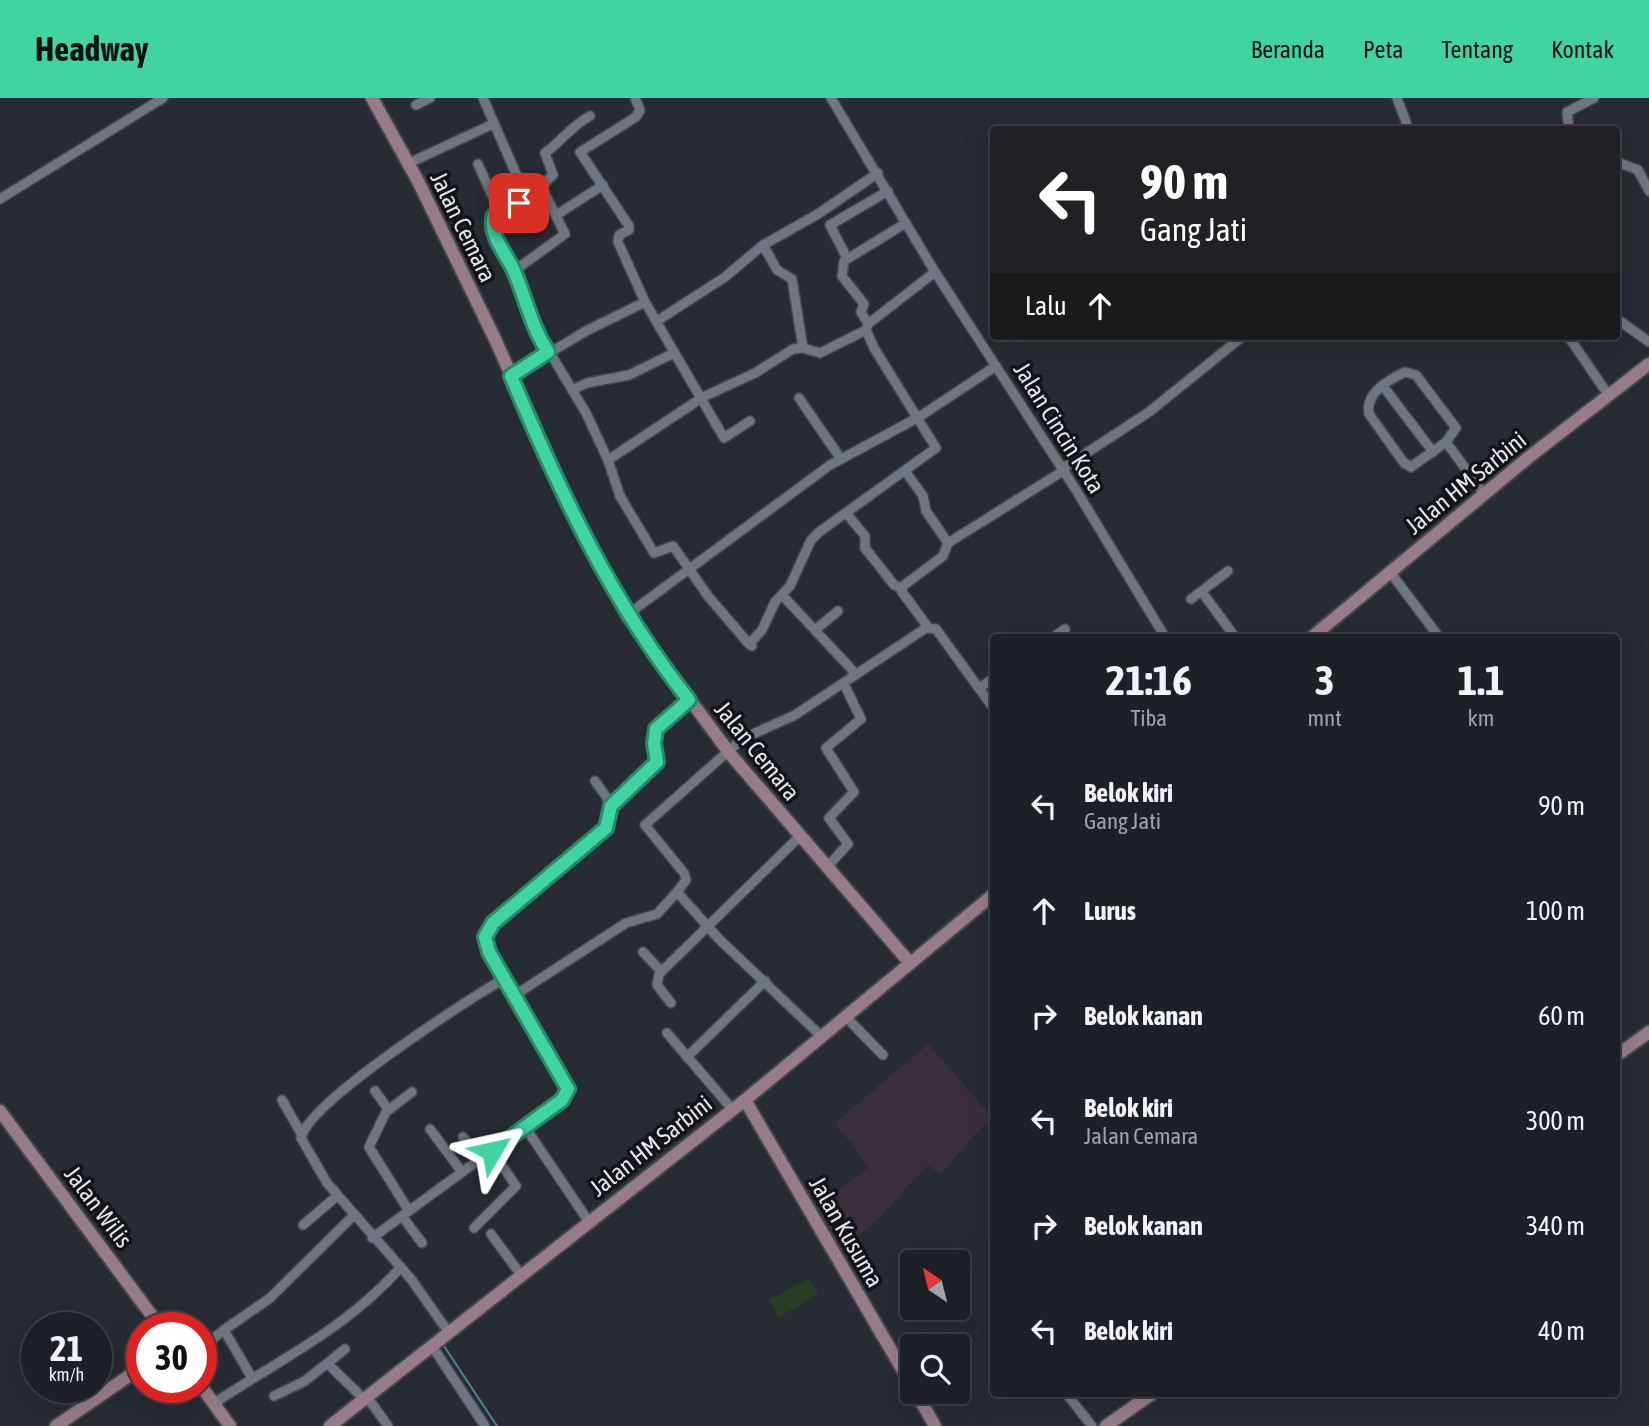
<!DOCTYPE html>
<html lang="id">
<style>
body{margin:0;font-family:"Asap Condensed",sans-serif;background:#25292f;color:#f1f3f6;height:100vh;display:flex;flex-direction:column;font-size:26px;white-space:nowrap}
*{box-sizing:border-box;margin:0}
p{font-size:23px;color:#a0a3a7}
.icon{flex:none;width:38px;height:38px;fill:none;stroke:currentColor;stroke-width:2;stroke-linecap:round;stroke-linejoin:round}
.map{position:relative;flex:1;overflow:hidden}
.sheet{position:absolute;left:990px;top:536px;width:630px;height:763px;display:flex;flex-direction:column;background:#1d2127;border-radius:7px;box-shadow:0 7px 28px #0002,0 0 0 2px #3b3e44}
.sheet>*{flex:none}
.top-card{position:absolute;left:990px;top:28px;width:630px;height:214px;border-radius:7px;box-shadow:0 7px 28px #0002,0 0 0 2px #3b3e44;background:#202124;color:#fff;overflow:hidden}
.needle{width:46px;rotate:325deg}
.controls{position:absolute;left:900px;top:1152px;display:grid;gap:14px}
.controls a{display:grid;place-items:center;width:70px;height:70px;border-radius:7px;background:#1d2127;box-shadow:0 7px 28px #0002,0 0 0 2px #3b3e44;font-size:35px}
.speed{position:absolute;left:21px;top:1214px;display:flex;gap:14px;font-size:35px;font-weight:700;text-align:center}
.speed>*{display:grid;place-content:center;width:91px;height:91px;border-radius:50%;background:#1d2127;box-shadow:0 7px 28px #0002,0 0 0 2px #3b3e44;line-height:1}
.speed small{font-size:18px;font-weight:400}
.speed .limit{border:10px solid #d22;background:#fff;color:#111}
.pin{position:absolute;display:grid;place-items:center;width:60px;height:60px;color:#fff;margin:-30px;border-radius:14px;box-shadow:0 4px 10px #0006}
.me{position:absolute;width:77px;margin:-38px;rotate:54deg;stroke-linejoin:round;filter:drop-shadow(0 0 5px #0008)}
.turn{display:flex;align-items:center;gap:24px;height:147px;padding:0 35px;font-size:32px}
.turn .icon{width:91px;height:91px;stroke-width:2.5}
.turn b{display:block;font-size:49px;line-height:60px}
.then{display:flex;align-items:center;height:66px;padding:0 35px;background:#0003;gap:14px;font-size:26px}
.eta{display:flex;justify-content:space-evenly;align-items:center;height:119px;text-align:center}
.eta b{font-size:42px;font-weight:700;line-height:49px}
ul{padding:0;list-style:none}
li{display:flex;align-items:center;gap:21px;height:105px;padding:0 35px}
li div{flex:1}
li b{display:block;font-size:26px}
li em{font-style:normal}
header{display:flex;align-items:center;gap:42px;box-sizing:border-box;height:98px;padding:0 35px;background:#3fd4a2;color:#111}
header strong{font-size:33px}
nav{display:flex;gap:38px;margin-inline-start:auto;font-size:24px}
.map>svg:first-child{display:block}
</style>
<header>
<strong>Headway</strong>
<nav><a>Beranda</a><a>Peta</a><a>Tentang</a><a>Kontak</a></nav>
</header>
<div class="map">
<svg width="1649" height="1328" viewBox="0 0 1649 1328">
<rect width="100%" height="100%" fill="#272c34"/>
<polygon fill="#3a2e3d" points="928,946 992,1019 940,1076 928,1067 881,1118 833,1161 811,1115 869,1069 835,1025"/>
<polygon fill="#243e21" points="809,1180 818,1197 779,1219 768,1202"/>
<g fill="none" stroke-linecap="round" stroke-linejoin="round">
<polyline stroke="#4f8788" stroke-width="2" points="442,1245 497,1328"/>
<defs>
<g id="street">
<polyline points="483,0 527,101"/>
<polyline points="635,0 640,12 636,19 580,54 629,128 629,132 619,137 618,144 645,204 724,340 750,323"/>
<polyline points="831,0 935,174 1076,392 1165,539"/>
<polyline points="1397,0 1409,32"/>
<polyline points="416,7 430,0"/>
<path d="M590 18C571 28 562 43 545 55L553 77 527 101 494 117 492 130 514 173 531 223 586 315 608 362 620 398 654 455 673 448 708 498 749 546"/>
<polyline points="1569,32 1567,14 1594,0"/>
<polyline points="1617,64 1638,72 1649,93"/>
<polyline points="407,66 493,26"/>
<polyline points="478,66 499,113"/>
<polyline points="0,101 163,0"/>
<polyline points="558,116 603,87"/>
<polyline points="763,147 777,172 792,181 803,250"/>
<polyline points="847,160 830,127 888,93"/>
<polyline points="514,173 565,136 541,88"/>
<polyline points="1617,221 1649,244"/>
<polyline points="657,223 725,179 763,147 818,116 878,75"/>
<polyline points="868,226 861,214 864,206 842,178 844,163 906,125"/>
<polyline points="1568,238 1609,298"/>
<path d="M1405 274 1416 277 1456 330 1446 344 1411 369 1404 365 1369 316C1365 295 1388 282 1405 274Z"/>
<polyline points="511,278 586,233 645,204"/>
<polyline points="1383,288 1433,354"/>
<polyline points="572,292 587,285 629,277 674,255"/>
<polyline points="799,300 841,361"/>
<polyline points="1446,344 1484,396"/>
<polyline points="608,362 703,299 755,275 793,251 803,250 820,255 866,232 868,226 935,174"/>
<polyline points="1062,371 1149,314 1243,238"/>
<polyline points="906,374 923,398 926,413 948,445"/>
<polyline points="846,415 865,438 865,450 894,487 902,490"/>
<polyline points="1390,474 1439,539"/>
<polyline points="1202,494 1235,539"/>
<polyline points="782,497 856,576"/>
<polyline points="1191,501 1228,473"/>
<polyline points="627,517 830,367 919,319 996,268"/>
<polyline points="928,529 902,494 903,488 943,458 948,445 1063,373"/>
<polyline points="815,532 838,513"/>
<polyline points="1054,539 1065,531"/>
<polyline points="752,548 749,546 762,532 775,504 790,488 811,442 819,434 936,350 874,250 866,232"/>
<polyline points="979,590 994,580"/>
<polyline points="595,683 612,707"/>
<polyline points="827,769 848,746 829,720 854,694 826,650 861,621 844,586"/>
<polyline points="677,794 686,782 684,775 645,727 742,641 795,617 926,530 936,531 994,611"/>
<polyline points="643,854 661,873"/>
<polyline points="515,897 626,825 657,816 677,794 719,841 821,938"/>
<polyline points="671,905 657,887 659,876 800,738"/>
<polyline points="845,918 883,957"/>
<polyline points="667,935 732,1011"/>
<polyline points="687,959 765,883"/>
<polyline points="375,993 388,1011"/>
<polyline points="282,1002 302,1037"/>
<polyline points="525,1029 589,1124"/>
<polyline points="430,1031 462,1074"/>
<polyline points="463,1039 480,1061"/>
<polyline points="409,1113 369,1049 386,1014 412,994"/>
<polyline points="402,1118 422,1145"/>
<polyline points="303,1127 337,1098"/>
<polyline points="474,1130 516,1088 492,1053"/>
<polyline points="491,1136 521,1177"/>
<polyline points="372,1140 566,998 566,985 489,854 485,839 493,825 606,730 611,708 657,664 654,645 656,631 689,602"/>
<polyline points="224,1232 270,1200 353,1118"/>
<path d="M449 1235 411 1181 327 1085 301 1040C308 1004 468 902 505 880"/>
<polyline points="432,1248 485,1328"/>
<polyline points="201,1250 224,1232 252,1280"/>
<polyline points="328,1266 364,1301"/>
<polyline points="1066,1295 1092,1328"/>
<polyline points="274,1298 305,1283 345,1251"/>
<polyline points="367,1299 388,1328"/>
<path d="M213 1306C280 1261 346 1231 401 1169"/>
</g>
<g id="secondary">
<polyline points="372,0 418,83 495,241 568,404 627,517 731,657 910,865"/>
<polyline points="1312,539 1529,359 1649,266"/>
<polyline points="1617,957 1649,934"/>
<polyline points="745,1002 912,1288"/>
<polyline points="0,1013 161,1230"/>
<polyline points="201,1288 230,1328"/>
<polyline points="915,1293 935,1328"/>
<polyline points="56,1328 142,1269"/>
<polyline points="330,1328 745,1002 994,796"/>
<polyline points="1106,1328 1153,1295"/>
</g>
</defs>
<use href="#street" stroke="#43474e" stroke-width="12"/>
<use href="#secondary" stroke="#43474e" stroke-width="16"/>
<use href="#street" stroke="#70767f" stroke-width="9"/>
<use href="#secondary" stroke="#977c87" stroke-width="12"/>
</g>
<g fill="none" stroke-linecap="round" stroke-linejoin="round">
<defs>
<path id="route" d="M492 1053 562 1002 568 991 489 854 485 839 493 825 606 730 611 708 657 664 654 645 656 631 689 602C612 505 559 392 511 278L548 254C531 228 526 201 514 173 506 155 488 137 494 117L519 105"/>
</defs>
<use href="#route" stroke="#298a69" stroke-width="18"/>
<use href="#route" stroke="#3fd4a2" stroke-width="12"/>
</g>
<g text-anchor="middle" stroke-width="7" stroke-linejoin="round" paint-order="stroke">
<g font-size="24" fill="#e4e7ed" stroke="#121418">
<text transform="translate(463 129) rotate(64)" y="8">Jalan Cemara</text>
<text transform="translate(1059 330) rotate(58)" y="8">Jalan Cincin Kota</text>
<text transform="translate(1466 385) rotate(-39)" y="8">Jalan HM Sarbini</text>
<text transform="translate(757 653) rotate(51)" y="8">Jalan Cemara</text>
<text transform="translate(651 1048) rotate(-38)" y="8">Jalan HM Sarbini</text>
<text transform="translate(98 1109) rotate(53)" y="8">Jalan Wilis</text>
<text transform="translate(846 1134) rotate(60)" y="8">Jalan Kusuma</text>
</g>
</g>
</svg>
<div class="controls">
<a><svg class="needle" viewBox="-14 -14 28 28"><path d="M0-13l5 13h-10z" fill="#e53935"/><path d="M0 13l5-13h-10z" fill="#a0a3a7"/></svg></a>
<a><svg class="icon" aria-label="search" viewBox="0 0 24 24"><circle cx="10" cy="10" r="6"/><path d="M15 15l6 6"/></svg></a>
</div>
<div class="speed"><div>21<small>km/h</small></div><div class="limit">30</div></div>
<div class="pin" style="left:519px;top:105px;background:#d93025"><svg class="icon" aria-label="arrive" viewBox="0 0 24 24"><path d="M6 21V4h12l-3 4 3 4H6"/></svg></div>
<svg class="me" style="left:492px;top:1053px" viewBox="-20 -20 40 40"><path d="M0-17L14 15 0 8-14 15z" fill="#3fd4a2" stroke="#fff" stroke-width="4"/></svg>
<div class="top-card">
<div class="turn"><svg class="icon" aria-label="left" viewBox="0 0 24 24"><path d="M17 20v-9H6M10 6l-5 5 5 5"/></svg><div><b>90 m</b>Gang Jati</div></div>
<div class="then">Lalu<svg class="icon" aria-label="ahead" viewBox="0 0 24 24"><path d="M12 20V5M6 11l6-6 6 6"/></svg></div>
</div>
<section class="sheet">
<div class="eta">
<div><b>21:16</b><p>Tiba</p></div>
<div><b>3</b><p>mnt</p></div>
<div><b>1.1</b><p>km</p></div>
</div>
<ul>
<li><svg class="icon" aria-label="left" viewBox="0 0 24 24"><path d="M17 20v-9H6M10 6l-5 5 5 5"/></svg><div><b>Belok kiri</b><p>Gang Jati</p></div><em>90 m</em></li>
<li><svg class="icon" aria-label="ahead" viewBox="0 0 24 24"><path d="M12 20V5M6 11l6-6 6 6"/></svg><div><b>Lurus</b></div><em>100 m</em></li>
<li><svg class="icon" aria-label="right" viewBox="0 0 24 24"><path d="M7 20v-9h11M14 6l5 5-5 5"/></svg><div><b>Belok kanan</b></div><em>60 m</em></li>
<li><svg class="icon" aria-label="left" viewBox="0 0 24 24"><path d="M17 20v-9H6M10 6l-5 5 5 5"/></svg><div><b>Belok kiri</b><p>Jalan Cemara</p></div><em>300 m</em></li>
<li><svg class="icon" aria-label="right" viewBox="0 0 24 24"><path d="M7 20v-9h11M14 6l5 5-5 5"/></svg><div><b>Belok kanan</b></div><em>340 m</em></li>
<li><svg class="icon" aria-label="left" viewBox="0 0 24 24"><path d="M17 20v-9H6M10 6l-5 5 5 5"/></svg><div><b>Belok kiri</b></div><em>40 m</em></li>
</ul>
</section>
</div>
